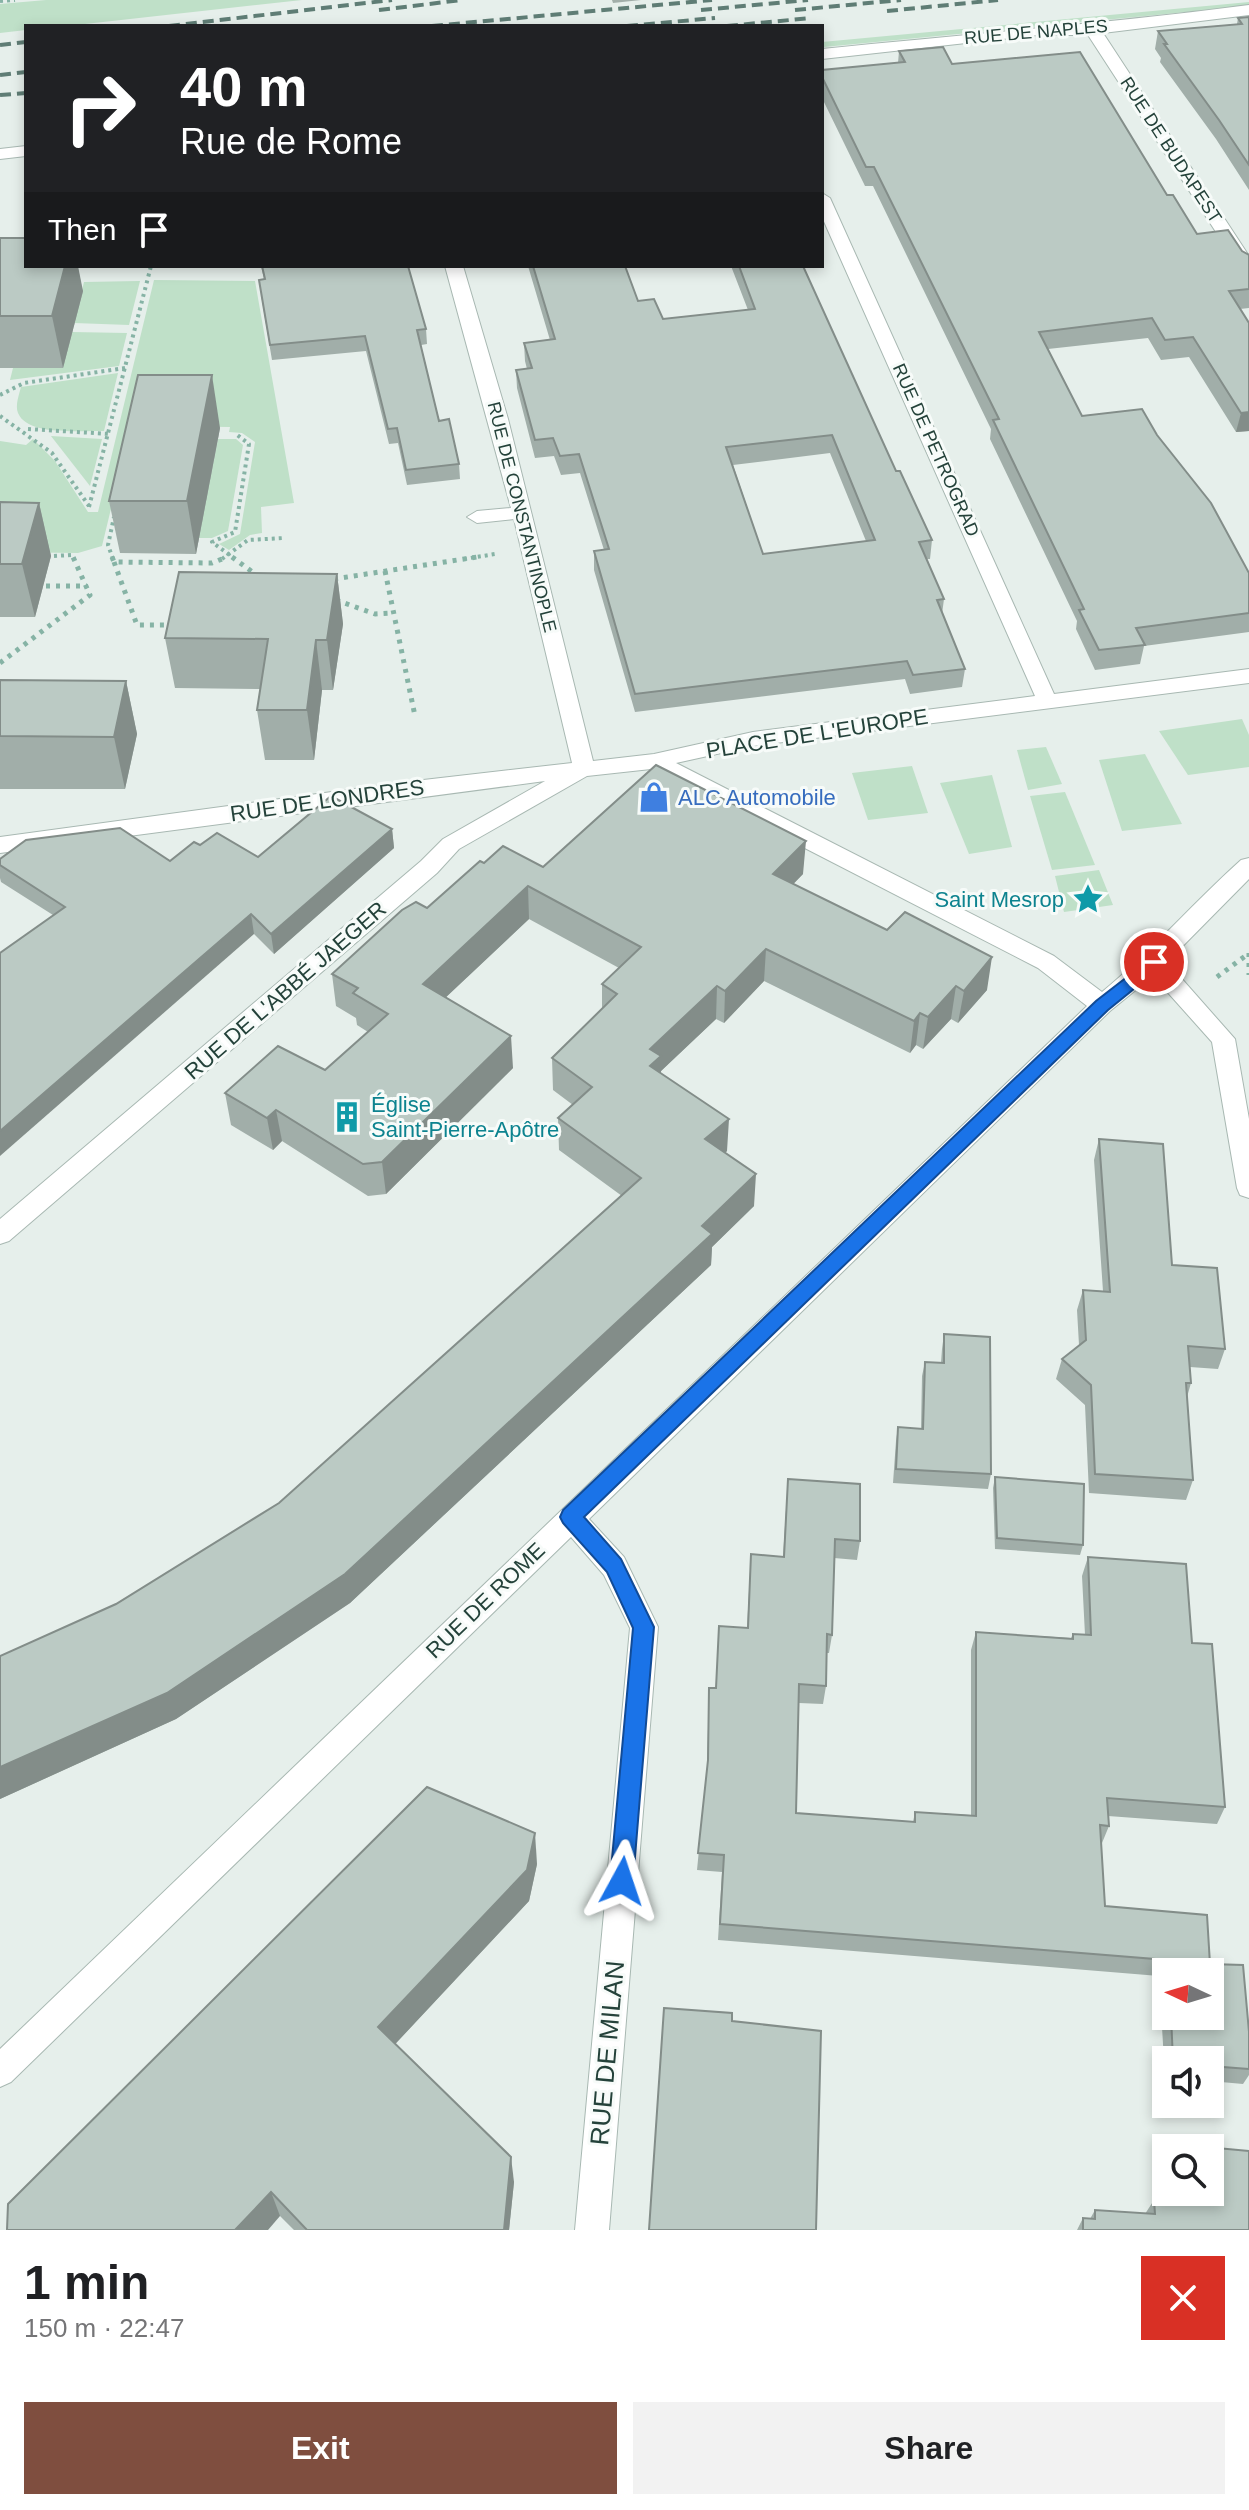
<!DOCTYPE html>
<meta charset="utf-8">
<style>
body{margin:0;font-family:Helvetica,sans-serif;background:#f2f2f2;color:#202124;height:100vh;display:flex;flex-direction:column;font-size:30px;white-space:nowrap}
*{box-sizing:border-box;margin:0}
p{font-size:26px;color:#757577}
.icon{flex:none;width:44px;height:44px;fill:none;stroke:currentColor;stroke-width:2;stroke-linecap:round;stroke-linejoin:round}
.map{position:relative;height:2230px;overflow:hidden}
.details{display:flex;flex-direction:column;background:#fff;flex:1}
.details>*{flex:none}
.guide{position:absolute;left:24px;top:24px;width:800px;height:244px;border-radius:0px;box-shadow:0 4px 12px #0003;background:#202124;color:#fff;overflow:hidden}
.needle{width:52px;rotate:274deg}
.controls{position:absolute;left:1152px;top:1958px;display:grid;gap:16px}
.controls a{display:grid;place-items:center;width:72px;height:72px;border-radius:0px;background:#fff;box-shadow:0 4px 12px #0003;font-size:40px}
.pin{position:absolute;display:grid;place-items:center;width:68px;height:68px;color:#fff;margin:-34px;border:4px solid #fff;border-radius:50%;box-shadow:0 2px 8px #0007}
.me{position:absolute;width:88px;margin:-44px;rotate:5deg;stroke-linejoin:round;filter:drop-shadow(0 0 6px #0008)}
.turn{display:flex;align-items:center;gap:28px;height:168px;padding:0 24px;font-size:36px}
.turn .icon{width:104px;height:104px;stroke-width:2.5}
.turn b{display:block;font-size:56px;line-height:68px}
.then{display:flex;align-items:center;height:76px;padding:0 24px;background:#0003;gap:16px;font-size:30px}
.round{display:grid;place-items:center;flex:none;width:84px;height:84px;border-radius:0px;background:#f2f2f2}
.summary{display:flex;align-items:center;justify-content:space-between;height:136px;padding:0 24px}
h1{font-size:48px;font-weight:700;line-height:60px}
.primary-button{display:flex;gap:16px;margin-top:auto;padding:16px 24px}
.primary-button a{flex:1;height:92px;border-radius:0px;background:#7f4e3f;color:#fff;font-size:32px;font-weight:700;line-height:92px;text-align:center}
.primary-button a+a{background:#f2f2f2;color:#202124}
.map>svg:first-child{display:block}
</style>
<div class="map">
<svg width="1249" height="2230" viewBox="0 0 1249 2230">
<rect width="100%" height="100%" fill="#e6efeb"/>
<g fill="#bfe0c8">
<polygon points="46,0 302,0 67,26 26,26 26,30 0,33 0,4"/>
<polygon points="1249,2 1249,6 824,47 822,42"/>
<polygon points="154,280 255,281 294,503 261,507 262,533 250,535 229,550 219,544 240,534 255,442 242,433 229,432 230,427 146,426 129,434 102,546 78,553 0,552 0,441 26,445 33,439 55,461 88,512 98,512"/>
<polygon points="140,281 129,325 74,323 84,282"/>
<polygon points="72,332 127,333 119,366 10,380 13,368"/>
<path d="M118 373 104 431C82 430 28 437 18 413 15 405 19 395 21 387Z"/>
<polygon points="51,436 102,439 90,486"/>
<polygon points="218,439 236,439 243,445 228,531 212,538 198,538"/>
<polygon points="1242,719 1249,735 1249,767 1188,775 1159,731"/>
<polygon points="1046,747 1062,784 1028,790 1017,750"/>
<polygon points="1145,754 1182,824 1122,831 1099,760"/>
<polygon points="912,766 928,813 868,820 852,773"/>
<polygon points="992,775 1012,847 969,854 940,783"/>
<polygon points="1065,792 1095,865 1052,870 1030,796"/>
<polygon points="1099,870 1113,905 1064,912 1055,876"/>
</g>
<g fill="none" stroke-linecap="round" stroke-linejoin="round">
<defs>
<g id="minor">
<path d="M1249 5V15L1103 33 1249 256V274L1240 269 1088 35H1038L822 59V49C965 34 1107 24 1249 5Z"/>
<polygon points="26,146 26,156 0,159 0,149"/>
<path d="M822 193 830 198 1054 694 1249 669V683L753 746 676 763 1054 956 1102 992C1152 951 1193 903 1241 860L1249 858V879L1167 962 1235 1039 1249 1119V1198L1240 1195 1237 1188 1212 1042 1153 976 1110 1011 589 1519 624 1557 658 1627 609 2230H575L630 1628 604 1575 571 1537 11 2082 0 2087V2049L1087 1006 1038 968 651 769 587 776 459 849 437 873 9 1241 0 1244V1219L421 861 443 839 545 781 0 853V837L406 782 572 763 514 519 477 523 467 517 477 511 511 508 445 266H463L508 419 593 761 654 754 753 732 1035 696 822 217Z"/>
</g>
</defs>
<use href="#minor" stroke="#a8b8b2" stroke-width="2"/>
<g stroke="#86b3a5" stroke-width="4" stroke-dasharray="3 4" stroke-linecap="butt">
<polyline points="0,1 15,0"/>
<polyline points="0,395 24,383 125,368"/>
<polyline points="0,416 52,453 89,506"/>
<polyline points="28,429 110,434"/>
<polyline points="89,507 151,266"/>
<polyline points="54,556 72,555 74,559"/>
<polyline points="113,559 108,545 114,517"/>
<polyline points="222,559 248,540 284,538"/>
<polyline points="235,559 212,542 235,532 249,444 236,434"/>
<polyline points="464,559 495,554"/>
</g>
<g stroke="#86b3a5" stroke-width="5" stroke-dasharray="4 6" stroke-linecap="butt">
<polyline points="112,557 114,562 212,563 227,557"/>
<polyline points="232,557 258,576"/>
<polyline points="114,562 137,625 173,625"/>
<polyline points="385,571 415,716"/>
<polyline points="334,579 477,557"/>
<polyline points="46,586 87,586"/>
<polyline points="336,600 375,614 393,613"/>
<polyline points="0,663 90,595 73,557"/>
<polyline points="1249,953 1249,975"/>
<polyline points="1217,977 1248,954"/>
</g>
<use href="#minor" fill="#fff" fill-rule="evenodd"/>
<g stroke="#5f7d75" stroke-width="4" stroke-dasharray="11 6" stroke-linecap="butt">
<polyline points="379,10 462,0"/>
<polyline points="701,10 808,0"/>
<polyline points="795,10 901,0"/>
<polyline points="887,11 998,0"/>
<polyline points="169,26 392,0"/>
<polyline points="432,26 712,0"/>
<polyline points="627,26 715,18"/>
<polyline points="727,26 811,18"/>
<polyline points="0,45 26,42"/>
<polyline points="0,75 26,72"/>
<polyline points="0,95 26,93"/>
</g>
</g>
<g fill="#a1aea9" fill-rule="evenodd">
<polygon points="612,0 641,0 613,3"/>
<polygon points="1249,17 1249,190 1216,139 1160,62 1161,58 1155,49 1158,31 1237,24 1238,18"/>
<polygon points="899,51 952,64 1167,195 1197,234 1249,255 1249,308 1240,309 1249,323 1249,431 1236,432 1189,357 1161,360 1148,338 1048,349 1082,416 1157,435 1249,573 1249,632 1144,646 1140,664 1095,670 1076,629 1077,621 990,439 991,429 873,186 865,186 822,98 822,70 898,63"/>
<polygon points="0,238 83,291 63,368 0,368"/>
<polygon points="261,266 408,266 426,329 427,344 421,345 439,421 459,464 460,479 407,485 398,443 389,444 366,351 272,360 261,295 264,279"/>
<path d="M528 266H625L638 301 663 319 748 310 731 266H803L896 471 932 540 930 559H927L944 599 942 614 965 669 962 687 910 694 905 679 635 712 594 570V551L604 550 580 473 561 475 554 456 535 458 517 388 516 370 527 369 525 361 524 343 550 340ZM830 453 866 541 763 554 733 465Z"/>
<polygon points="220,428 196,554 120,553 109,501"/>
<polygon points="0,502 39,503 51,556 35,617 0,617"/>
<polygon points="337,574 343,624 333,690 322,690 314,760 265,760 257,710 260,689 175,688 165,638"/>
<polygon points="0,680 126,681 137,734 125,789 0,789"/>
<polygon points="392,829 394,848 274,954 254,934 53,915 1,882 0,878 0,859 170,861 200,845 258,857"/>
<polygon points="484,863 543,867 803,874 793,884 987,990 958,1023 951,1019 923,1049 916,1045 910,1053 764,981 724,1023 716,1019 661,1071 661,1073 727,1151 725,1153 754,1206 712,1247 711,1265 350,1603 176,1719 0,1799 0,1656 116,1604 279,1503 622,1196 559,1150 558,1118 573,1105 553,1090 552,1058 602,1008 602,984 619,968 529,919 446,997 513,1068 386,1194 368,1196 282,1141 273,1150 231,1125 225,1093 325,1070 368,1032 357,1025 356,1018 336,1006 332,974 427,908"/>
<polygon points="1099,1139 1172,1265 1225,1349 1218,1369 1190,1367 1191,1383 1187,1397 1193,1480 1186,1500 1089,1493 1085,1405 1056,1379 1062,1359 1079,1345 1077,1310 1083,1290 1103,1291 1094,1160"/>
<polygon points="944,1334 991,1474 988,1489 893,1483 896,1441 898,1427 921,1429 922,1376 925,1362 941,1363 942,1349"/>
<polygon points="995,1477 1083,1545 1080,1555 995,1549 993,1488"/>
<path d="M788 1479 860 1541 857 1560 834 1558 832 1635 829 1653H826V1686L823 1704 799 1703 796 1813 913 1822 915 1812 971 1815V1650L976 1632 1071 1638 1073 1634 1085 1635 1082 1576 1088 1557 1192 1643 1225 1807 1217 1824 1108 1816 1109 1826 1102 1843H1101L1105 1906 1210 1964 1249 2032V2075L1243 2084 1210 2081V2060H1166L1165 2078 1159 1976 718 1940 722 1872 697 1870 707 1769 709 1688H715L747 1628 751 1554 783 1557ZM1166 1972H1210V2016H1166Z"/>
<polygon points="537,1864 529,1901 395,2044 514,2182 509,2230 294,2230 280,2216 7,2230"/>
<polygon points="1196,2192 1210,2192 1249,2230 1077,2230 1083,2218 1090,2219 1095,2210 1145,2214 1154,2200 1197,2203"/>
</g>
<g fill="#838d89">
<polygon points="65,266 78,266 83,291 63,368 52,316"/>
<polygon points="212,375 220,428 196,554 187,501"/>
<polygon points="1249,412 1249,431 1236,432 1241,413"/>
<polygon points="39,503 51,556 35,617 22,564"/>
<polygon points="337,574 343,624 333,690 327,640"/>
<polygon points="316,640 322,690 314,760 307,710"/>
<polygon points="126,681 137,734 125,789 114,737"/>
<polygon points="392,829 394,848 274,954 271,934"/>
<polygon points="806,841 803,874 771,907 773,874"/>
<polygon points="528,886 529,919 426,1016 423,984"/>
<polygon points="251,914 254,934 0,1156 0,1131"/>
<polygon points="766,949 764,981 724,1023 725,991"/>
<polygon points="992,957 987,990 958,1023 964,991"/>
<polygon points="717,986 716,1019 661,1071 660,1089 650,1098 650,1049"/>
<polygon points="956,986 951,1019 923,1049 928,1017"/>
<polygon points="920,1013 916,1045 910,1053 914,1021"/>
<polygon points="511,1036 513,1068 386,1194 382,1162"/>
<polygon points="276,1110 282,1141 273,1150 267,1118"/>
<polygon points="729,1119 727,1151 704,1171 705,1139"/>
<polygon points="756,1174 754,1206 712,1247 711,1265 350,1603 176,1719 0,1799 0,1767 702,1226"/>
<polygon points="535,1833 537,1864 529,1901 385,2055 378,2027"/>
<polygon points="511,2157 514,2182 509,2230 504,2230"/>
<polygon points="271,2192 280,2216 268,2230 235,2230"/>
</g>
<g fill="#bbcac4" stroke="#838d89" stroke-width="2" fill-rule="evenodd">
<polygon points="1249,17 1249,165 1219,120 1164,44 1167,44 1158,31 1242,24 1238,18"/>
<polygon points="943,47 952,64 1080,52 1167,195 1173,195 1197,234 1228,230 1242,251 1249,255 1249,289 1229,291 1249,323 1249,412 1241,413 1193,337 1165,340 1152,318 1039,332 1082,416 1142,409 1157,435 1211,503 1249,573 1249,613 1136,628 1145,645 1099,650 1079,610 1084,609 993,420 999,419 874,167 866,167 822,77 822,70 905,62 899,51"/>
<polygon points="0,238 26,238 26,266 65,266 52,316 0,316"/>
<polygon points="262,266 408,266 426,329 417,330 439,421 449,419 459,464 406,470 397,428 388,429 365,336 270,345 259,280 265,279"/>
<path d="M533 266H625L638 301 654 299 663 319 755 309 739 266H803L896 471H900L932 540 919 542 944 599 937 600 965 669 913 675 907 661 635 694 594 551 609 549 579 454 560 456 553 438 535 440 516 370 532 368 524 343 555 339ZM832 435 875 540 763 554 726 447Z"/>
<polygon points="138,375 212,375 187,501 109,501"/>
<polygon points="0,502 39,503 22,564 0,564"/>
<polygon points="179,572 337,574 327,640 316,640 307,710 257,710 268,639 165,638"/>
<polygon points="0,680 126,681 114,737 0,736"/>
<polygon points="656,765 806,841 773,874 887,930 905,912 992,957 964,991 956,986 928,1017 920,1013 914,1021 766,949 725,991 717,986 650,1049 661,1056 650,1066 729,1119 705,1139 756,1174 702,1226 712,1234 345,1574 167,1693 0,1767 0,1656 116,1604 279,1503 641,1178 558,1118 592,1087 552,1058 617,994 602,984 641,947 528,886 423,984 511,1036 382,1162 363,1164 276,1110 267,1118 225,1093 278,1046 325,1070 388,1014 353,993 358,988 332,974 402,910 416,902 427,908 480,861 484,863 503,846 543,867"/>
<polygon points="331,796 392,829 271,934 251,914 0,1131 0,953 65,907 0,865 0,859 26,840 120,828 170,861 194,842 200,845 217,833 258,857"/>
<polygon points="1099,1139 1163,1144 1172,1265 1217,1268 1225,1349 1188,1346 1191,1383 1186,1383 1193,1480 1095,1474 1091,1385 1062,1359 1086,1340 1083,1290 1110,1292"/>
<polygon points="944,1334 990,1337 991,1474 896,1469 898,1427 923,1429 925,1362 944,1363"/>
<polygon points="995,1477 1084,1484 1083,1545 997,1538"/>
<polygon points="788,1479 860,1484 860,1541 835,1539 832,1635 827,1634 826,1686 799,1684 796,1813 915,1822 915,1812 976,1816 976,1632 1073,1639 1073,1634 1091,1635 1088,1557 1186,1564 1192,1643 1212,1644 1225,1807 1107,1798 1109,1826 1100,1825 1105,1906 1207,1915 1210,1964 1243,1965 1249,2032 1249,2069 1210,2066 1210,2060 1173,2060 1171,2016 1210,2016 1210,1972 1168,1972 1167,1960 720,1924 724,1855 698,1853 708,1760 709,1688 716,1688 719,1626 748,1628 751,1554 784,1557"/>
<polygon points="427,1787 535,1833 527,1870 378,2027 511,2157 504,2230 307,2230 271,2192 235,2230 7,2230 8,2204"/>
<polygon points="664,2008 732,2013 732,2021 821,2031 816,2230 649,2230"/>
<polygon points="1206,2147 1249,2151 1249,2230 1083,2230 1083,2218 1095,2219 1095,2210 1155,2214 1154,2200 1210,2204 1210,2148"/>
</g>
<polygon fill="#1a73e8" stroke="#114b97" stroke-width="2" points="1154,956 1161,958 1161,967 1108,1010 584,1517 621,1559 654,1627 633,1881 630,1889 622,1892 614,1889 610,1881 633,1628 607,1572 563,1523 560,1517 563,1510 1096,1001"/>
<defs>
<symbol id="shop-bare" viewBox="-9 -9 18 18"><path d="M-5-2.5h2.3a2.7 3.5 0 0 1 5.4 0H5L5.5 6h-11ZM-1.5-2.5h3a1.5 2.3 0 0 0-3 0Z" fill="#3f7fe0" stroke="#f7fbf9" stroke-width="2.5" paint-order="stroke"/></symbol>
<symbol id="sight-bare" viewBox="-9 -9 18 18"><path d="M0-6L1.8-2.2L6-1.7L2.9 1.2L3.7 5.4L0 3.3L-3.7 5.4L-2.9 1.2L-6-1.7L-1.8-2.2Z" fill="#0f9aa8" stroke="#f7fbf9" stroke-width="2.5" paint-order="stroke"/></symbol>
<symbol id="building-bare" viewBox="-9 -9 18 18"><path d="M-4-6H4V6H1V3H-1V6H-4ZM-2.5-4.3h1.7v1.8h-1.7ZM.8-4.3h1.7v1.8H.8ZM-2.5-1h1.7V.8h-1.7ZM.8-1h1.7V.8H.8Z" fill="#0f9aa8" stroke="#f7fbf9" stroke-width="2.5" paint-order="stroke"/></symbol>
</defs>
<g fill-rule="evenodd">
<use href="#shop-bare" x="632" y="775" width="44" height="44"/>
<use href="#sight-bare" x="1066" y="877" width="44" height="44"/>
<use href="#building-bare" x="325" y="1095" width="44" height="44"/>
</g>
<g text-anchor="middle" stroke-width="6" stroke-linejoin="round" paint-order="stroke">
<g font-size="18" fill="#24423a" stroke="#f7fbf9">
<text transform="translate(1036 32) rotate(-5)" y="6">RUE DE NAPLES</text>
<text transform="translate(1171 150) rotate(57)" y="6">RUE DE BUDAPEST</text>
<text transform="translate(936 450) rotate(66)" y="6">RUE DE PETROGRAD</text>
<text transform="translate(522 517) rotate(76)" y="6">RUE DE CONSTANTINOPLE</text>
</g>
<g font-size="22" fill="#24423a" stroke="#f7fbf9">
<text transform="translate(817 733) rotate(-9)" y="8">PLACE DE L'EUROPE</text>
<text transform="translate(327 800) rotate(-8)" y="8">RUE DE LONDRES</text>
<text transform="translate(285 990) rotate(-41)" y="8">RUE DE L'ABBÉ JAEGER</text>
<text transform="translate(485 1600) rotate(-44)" y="8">RUE DE ROME</text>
</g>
<g font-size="22" fill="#366cbe" stroke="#f7fbf9" text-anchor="start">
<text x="678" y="805">ALC Automobile</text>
</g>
<g font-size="22" fill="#0d838f" stroke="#f7fbf9" text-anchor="end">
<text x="1064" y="907">Saint Mesrop</text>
<text x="371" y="1112" text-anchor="start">Église<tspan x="371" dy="25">Saint-Pierre-Apôtre</tspan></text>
</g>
<g font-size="26" fill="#24423a" stroke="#f7fbf9">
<text transform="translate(607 2053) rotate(-85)" y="9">RUE DE MILAN</text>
</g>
</g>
</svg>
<div class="controls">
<a><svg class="needle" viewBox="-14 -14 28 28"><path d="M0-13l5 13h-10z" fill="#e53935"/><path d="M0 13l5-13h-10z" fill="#757577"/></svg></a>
<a><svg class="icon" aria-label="sound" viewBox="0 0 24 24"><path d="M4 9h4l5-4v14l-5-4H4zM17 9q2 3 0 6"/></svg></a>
<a><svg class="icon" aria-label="search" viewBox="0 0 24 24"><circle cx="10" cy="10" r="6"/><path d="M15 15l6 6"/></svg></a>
</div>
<div class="pin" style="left:1154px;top:962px;background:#d93025"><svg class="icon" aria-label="arrive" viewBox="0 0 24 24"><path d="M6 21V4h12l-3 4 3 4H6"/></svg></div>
<svg class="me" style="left:622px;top:1881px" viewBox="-20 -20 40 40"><path d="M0-17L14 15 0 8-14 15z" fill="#1a73e8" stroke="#fff" stroke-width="4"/></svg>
<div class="guide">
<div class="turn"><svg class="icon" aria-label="right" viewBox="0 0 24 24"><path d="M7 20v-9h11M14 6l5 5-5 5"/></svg><div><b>40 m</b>Rue de Rome</div></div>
<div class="then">Then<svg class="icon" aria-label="arrive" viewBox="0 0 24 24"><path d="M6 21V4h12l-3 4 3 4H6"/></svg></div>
</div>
</div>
<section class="details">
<div class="summary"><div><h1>1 min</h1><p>150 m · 22:47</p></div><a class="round" style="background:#d93025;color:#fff"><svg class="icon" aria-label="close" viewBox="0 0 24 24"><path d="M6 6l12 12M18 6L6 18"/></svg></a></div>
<div class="primary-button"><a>Exit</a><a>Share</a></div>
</section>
